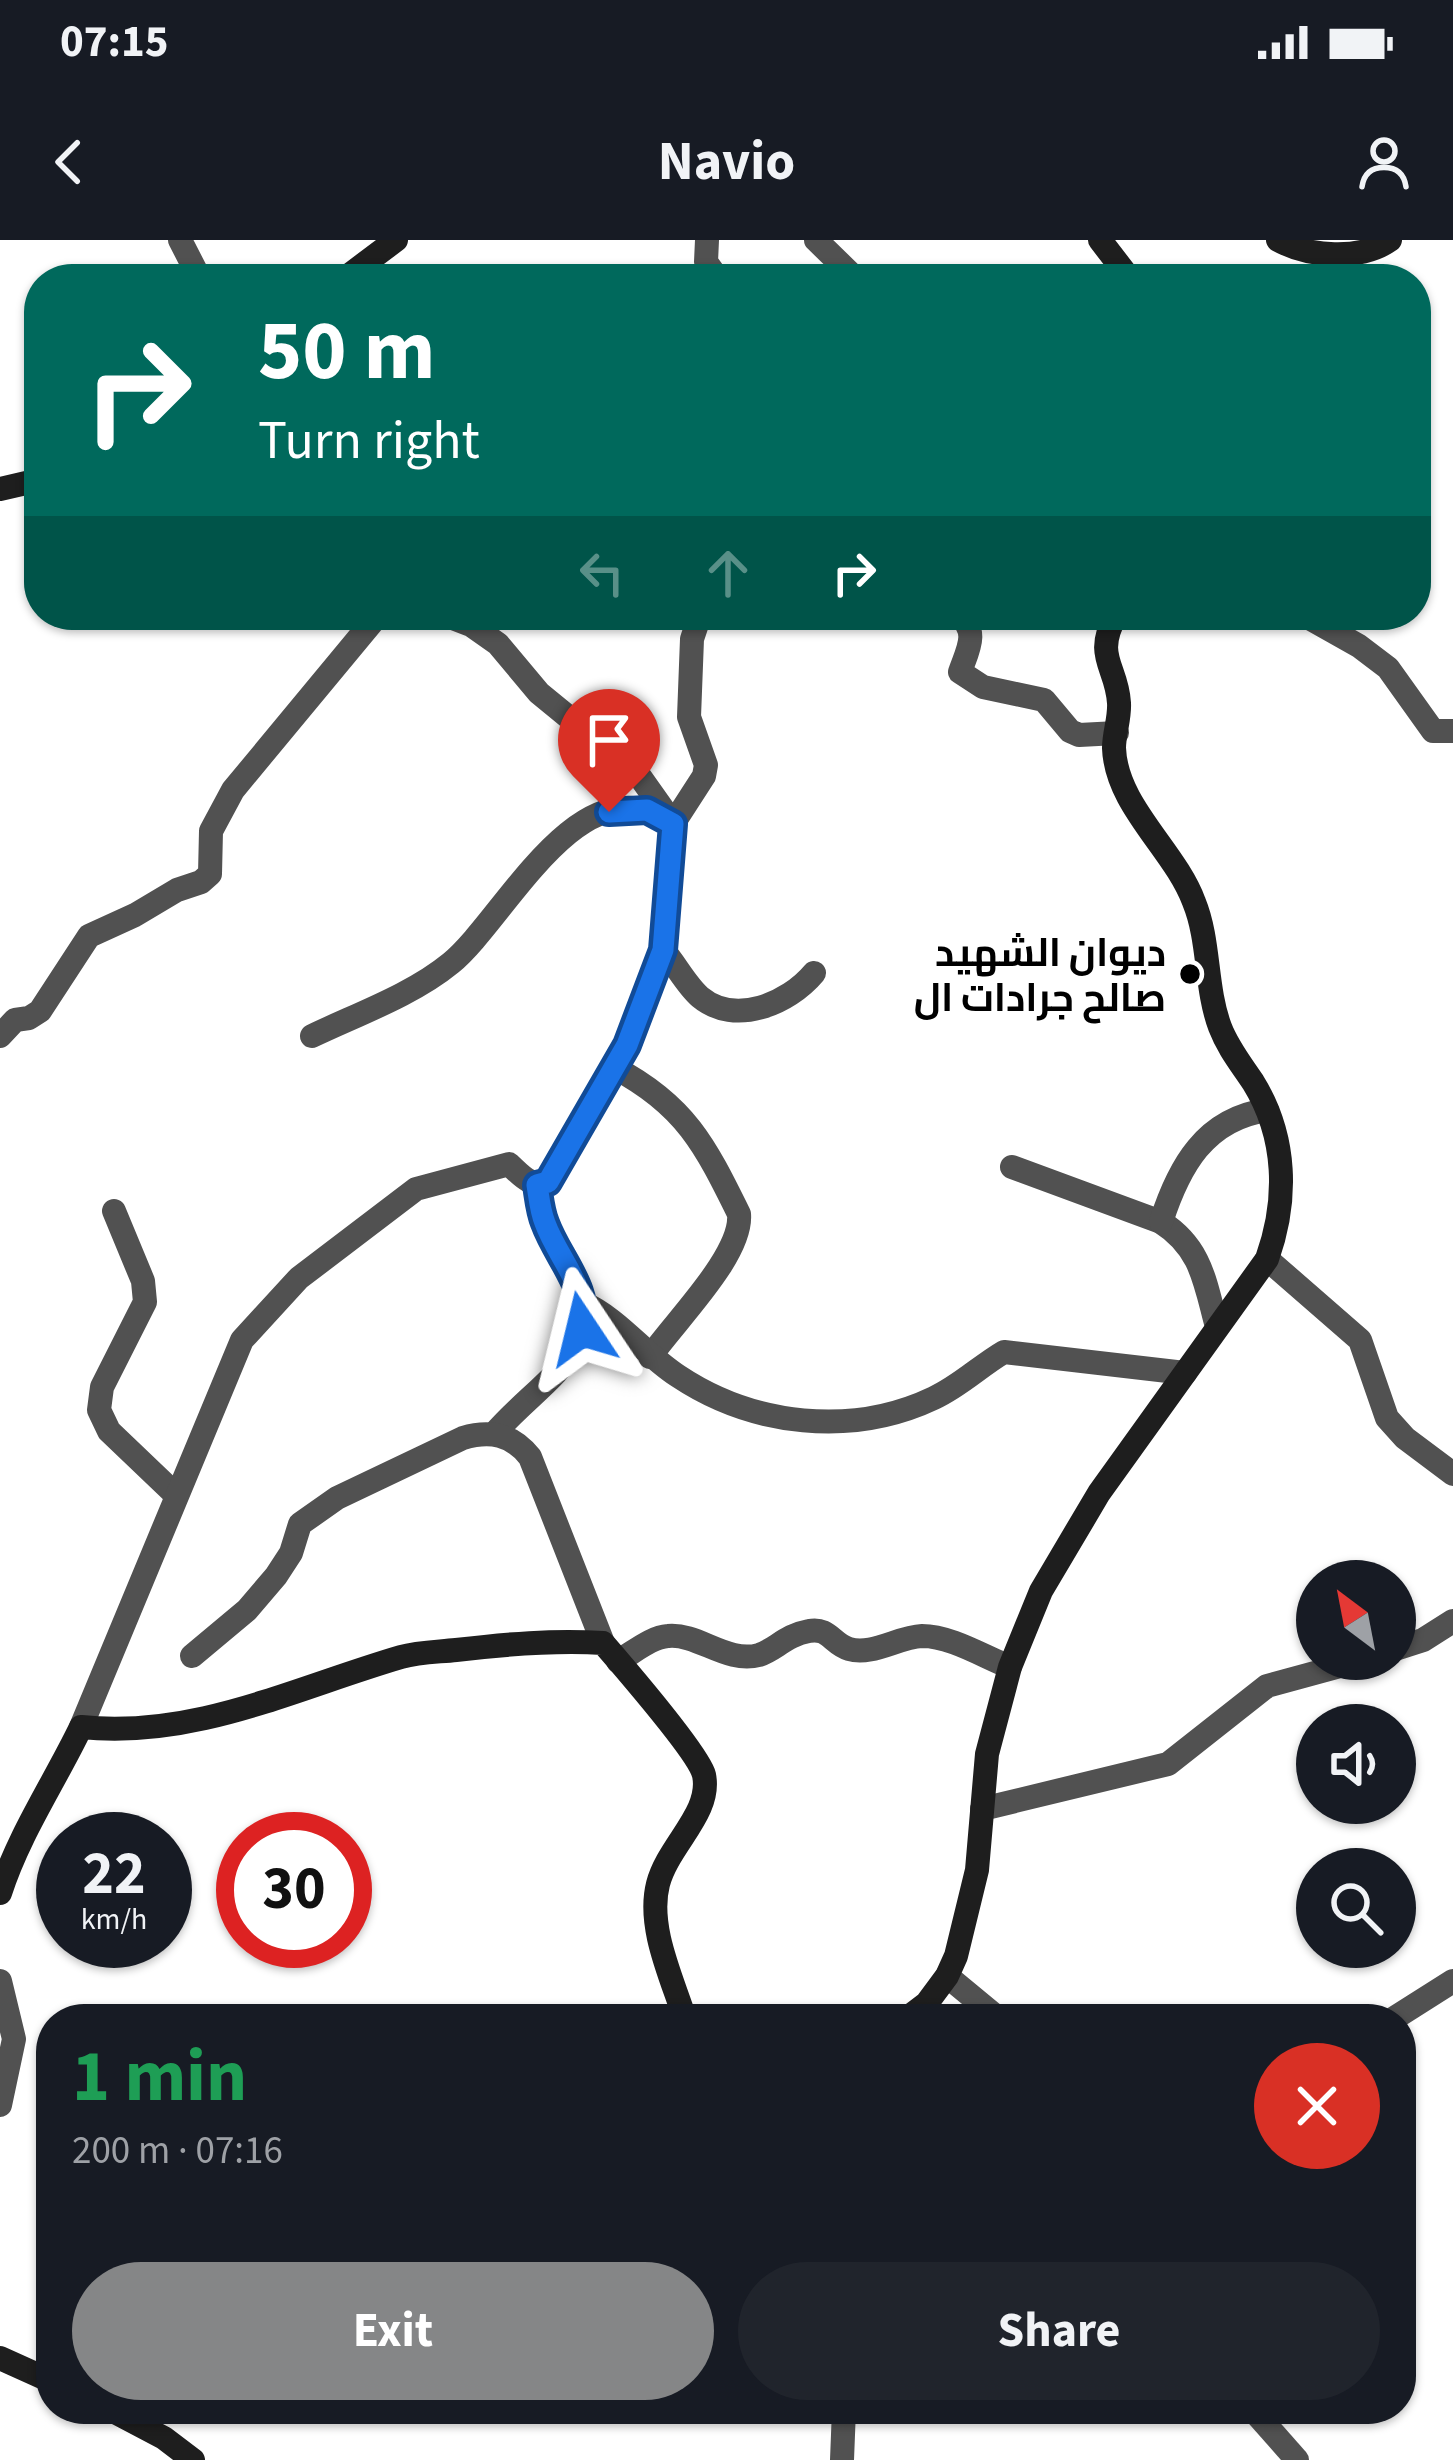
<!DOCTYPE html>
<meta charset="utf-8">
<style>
body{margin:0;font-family:"Source Sans 3",Cairo,sans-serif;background:#20242c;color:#f1f3f6;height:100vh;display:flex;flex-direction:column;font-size:45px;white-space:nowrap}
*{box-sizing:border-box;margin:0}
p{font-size:39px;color:#9ea1a6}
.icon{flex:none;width:66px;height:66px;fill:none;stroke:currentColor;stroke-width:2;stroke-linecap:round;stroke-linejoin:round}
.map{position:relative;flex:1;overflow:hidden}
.details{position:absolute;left:36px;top:1764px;width:1380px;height:420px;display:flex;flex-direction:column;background:#171b24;border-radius:48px;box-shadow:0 3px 9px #0004}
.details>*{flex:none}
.top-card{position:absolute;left:24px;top:24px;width:1407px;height:366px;border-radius:48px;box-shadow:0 3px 9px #0004;background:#00695c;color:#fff;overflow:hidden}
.needle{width:78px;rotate:328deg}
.buttons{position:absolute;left:1296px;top:1320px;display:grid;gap:24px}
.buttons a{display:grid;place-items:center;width:120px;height:120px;border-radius:50%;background:#171b24;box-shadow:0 3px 9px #0004;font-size:60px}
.speed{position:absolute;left:36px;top:1572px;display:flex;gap:24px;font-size:60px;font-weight:700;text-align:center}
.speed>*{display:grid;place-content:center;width:156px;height:156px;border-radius:50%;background:#171b24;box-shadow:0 3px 9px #0004;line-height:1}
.speed small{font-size:30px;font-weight:400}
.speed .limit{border:18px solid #d22;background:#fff;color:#111}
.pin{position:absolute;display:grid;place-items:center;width:102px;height:102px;color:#fff;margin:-123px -51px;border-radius:50% 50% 50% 0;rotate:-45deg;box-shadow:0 0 12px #0007}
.pin .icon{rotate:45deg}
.me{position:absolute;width:132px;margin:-66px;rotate:350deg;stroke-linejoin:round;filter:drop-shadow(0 0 9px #0008)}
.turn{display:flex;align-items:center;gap:42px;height:252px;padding:0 36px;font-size:54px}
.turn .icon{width:156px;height:156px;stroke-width:2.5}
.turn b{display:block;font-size:84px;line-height:102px}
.lanes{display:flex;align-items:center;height:114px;padding:0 36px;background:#0003;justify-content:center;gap:60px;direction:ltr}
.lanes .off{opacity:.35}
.round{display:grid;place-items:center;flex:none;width:126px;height:126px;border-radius:63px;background:#20242c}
.headline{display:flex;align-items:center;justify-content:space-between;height:204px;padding:0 36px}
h1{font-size:72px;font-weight:700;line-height:90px;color:#1e9e55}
.cta{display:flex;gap:24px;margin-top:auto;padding:24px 36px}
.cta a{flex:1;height:138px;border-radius:72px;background:#858687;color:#fff;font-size:48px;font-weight:700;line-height:138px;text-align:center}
.cta a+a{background:#20242c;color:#f1f3f6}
.status{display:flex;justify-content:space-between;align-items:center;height:84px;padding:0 60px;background:#171b24;direction:ltr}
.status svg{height:33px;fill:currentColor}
header{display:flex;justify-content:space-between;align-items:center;height:156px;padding:0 36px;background:#171b24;font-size:54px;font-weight:700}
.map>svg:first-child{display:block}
</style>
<div class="status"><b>07:15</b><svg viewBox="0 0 49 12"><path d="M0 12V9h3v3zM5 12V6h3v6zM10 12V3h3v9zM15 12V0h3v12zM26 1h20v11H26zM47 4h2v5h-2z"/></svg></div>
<header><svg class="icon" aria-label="back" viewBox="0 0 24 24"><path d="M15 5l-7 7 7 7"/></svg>Navio<svg class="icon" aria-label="person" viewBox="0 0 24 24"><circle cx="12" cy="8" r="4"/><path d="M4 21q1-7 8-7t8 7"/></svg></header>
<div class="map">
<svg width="1453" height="2220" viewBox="0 0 1453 2220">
<rect width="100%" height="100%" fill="#fff"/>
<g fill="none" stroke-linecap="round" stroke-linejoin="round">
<g stroke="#515151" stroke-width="24">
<polyline points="180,0 200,39"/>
<polyline points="707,0 706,22 718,39"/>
<polyline points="816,0 856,39"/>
<polyline points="445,375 471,385 498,404 539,453 638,534 672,582"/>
<path d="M959 375C979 392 968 409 960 432L983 447 1044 460 1070 491 1079 495 1117 493"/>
<polyline points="1304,375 1359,406 1388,428 1433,491 1453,491"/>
<path d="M663 710C675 723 686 745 700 757 735 786 788 764 814 733"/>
<polyline points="0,796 15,780 29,778 40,771 89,696 135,675 177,650 201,642 210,634 211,591 233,550 378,375"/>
<path d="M312 796C358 774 412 755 451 723 501 682 568 545 648 571 657 574 665 580 673 584"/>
<path d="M615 828C685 865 705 905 739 974 743 1015 674 1082 650 1117"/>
<path d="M1012 927 1161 982C1202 1008 1205 1043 1217 1087"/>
<polyline points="114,971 143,1041 145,1062 102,1147 99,1170 109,1191 176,1255"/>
<path d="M1161 982C1179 926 1205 879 1267 870"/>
<polyline points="1267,1019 1360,1100 1387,1178 1405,1198 1453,1234"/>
<path d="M583 1063C619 1079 644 1114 678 1136 753 1186 852 1197 934 1158 960 1146 980 1126 1004 1112L1185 1133"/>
<path d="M494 1194C542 1138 606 1116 572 1032 564 1014 551 999 544 982 540 971 539 957 537 945"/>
<polyline points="1395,1409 1423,1400 1453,1381"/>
<path d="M192 1416 247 1370 276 1336 291 1313 300 1284 337 1258 463 1198C490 1190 512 1194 530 1217L603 1403"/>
<path d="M618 1421C633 1413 651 1397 668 1396 698 1393 727 1424 759 1415 775 1410 786 1395 809 1391 829 1387 832 1404 849 1409 872 1416 898 1397 922 1396 951 1396 984 1417 1010 1427"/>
<path d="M81 1487 242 1100 299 1038 416 949 509 924C522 936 530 947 548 942L627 805 663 710 673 584 704 536 706 525 689 477 692 399 700 375"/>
<polyline points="982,1569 1168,1524 1267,1446 1366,1419"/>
<polyline points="947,1736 999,1779"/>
<polyline points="0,1741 14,1799 0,1865"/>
<polyline points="1393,1779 1453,1741"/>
<polyline points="1252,2169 1297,2220"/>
<polyline points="842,2220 844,2169"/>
</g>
<g stroke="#1e1e1e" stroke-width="24">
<polyline points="1100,0 1130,39"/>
<path d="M1278 0C1309 17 1360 21 1390 0"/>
<polyline points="344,39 396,0"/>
<polyline points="0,249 39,240"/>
<path d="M0 1653C19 1594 54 1543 81 1487 194 1499 295 1448 401 1417 419 1412 438 1412 456 1410 506 1404 553 1400 603 1403 622 1425 699 1514 704 1535 712 1573 668 1605 658 1644 647 1687 672 1738 685 1779"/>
<path d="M906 1779 927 1763 947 1736 956 1716 977 1630 987 1514 1010 1427 1041 1351 1099 1253 1267 1019C1288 960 1287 897 1253 842 1241 824 1228 808 1220 787 1205 747 1210 701 1194 662 1175 610 1116 566 1114 508 1114 493 1120 478 1119 463 1117 426 1093 417 1116 375"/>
<polyline points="0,2118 51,2141"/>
<polyline points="109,2169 164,2198 193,2220"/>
</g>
</g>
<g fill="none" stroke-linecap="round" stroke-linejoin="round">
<defs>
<path id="route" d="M582 1089C590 1048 558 1019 545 983 540 971 539 957 537 945L548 942 627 805 663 710 673 584 647 570 609 572"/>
</defs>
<use href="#route" stroke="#114b97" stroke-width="30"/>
<use href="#route" stroke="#1a73e8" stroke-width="21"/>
</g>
<circle fill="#000" stroke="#fff" stroke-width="4.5" cx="1190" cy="734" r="12"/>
<g text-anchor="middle" stroke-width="10" stroke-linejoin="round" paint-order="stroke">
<g font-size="39" font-weight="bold" fill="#000" stroke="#fff" text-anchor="end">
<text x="1166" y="726">ديوان الشهيد<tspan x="1166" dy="45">صالح جرادات ال</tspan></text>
</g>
</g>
</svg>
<div class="buttons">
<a><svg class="needle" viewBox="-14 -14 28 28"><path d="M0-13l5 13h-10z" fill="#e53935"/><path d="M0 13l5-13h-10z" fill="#9ea1a6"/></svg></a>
<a><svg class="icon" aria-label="sound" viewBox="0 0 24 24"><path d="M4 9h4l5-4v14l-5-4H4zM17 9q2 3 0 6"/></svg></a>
<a><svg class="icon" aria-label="search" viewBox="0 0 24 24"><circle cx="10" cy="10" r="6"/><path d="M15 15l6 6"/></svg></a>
</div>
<div class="speed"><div>22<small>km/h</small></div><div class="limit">30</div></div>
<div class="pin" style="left:609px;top:572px;background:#d93025"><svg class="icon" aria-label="arrive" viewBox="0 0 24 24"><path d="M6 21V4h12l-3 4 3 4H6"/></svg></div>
<svg class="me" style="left:582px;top:1089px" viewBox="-20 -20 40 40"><path d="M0-17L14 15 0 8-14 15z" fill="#1a73e8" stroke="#fff" stroke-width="4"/></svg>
<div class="top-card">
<div class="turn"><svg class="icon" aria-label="right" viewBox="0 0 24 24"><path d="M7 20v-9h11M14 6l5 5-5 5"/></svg><div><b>50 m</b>Turn right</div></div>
<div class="lanes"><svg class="icon off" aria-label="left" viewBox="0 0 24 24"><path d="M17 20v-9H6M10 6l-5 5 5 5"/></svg><svg class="icon off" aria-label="ahead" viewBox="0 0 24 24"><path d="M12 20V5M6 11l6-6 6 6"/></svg><svg class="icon" aria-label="right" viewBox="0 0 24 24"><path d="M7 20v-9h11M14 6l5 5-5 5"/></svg></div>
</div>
<section class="details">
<div class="headline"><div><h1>1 min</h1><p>200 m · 07:16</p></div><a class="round" style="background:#d93025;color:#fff"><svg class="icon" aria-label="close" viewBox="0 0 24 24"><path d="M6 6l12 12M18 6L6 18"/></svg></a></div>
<div class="cta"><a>Exit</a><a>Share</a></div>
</section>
</div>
